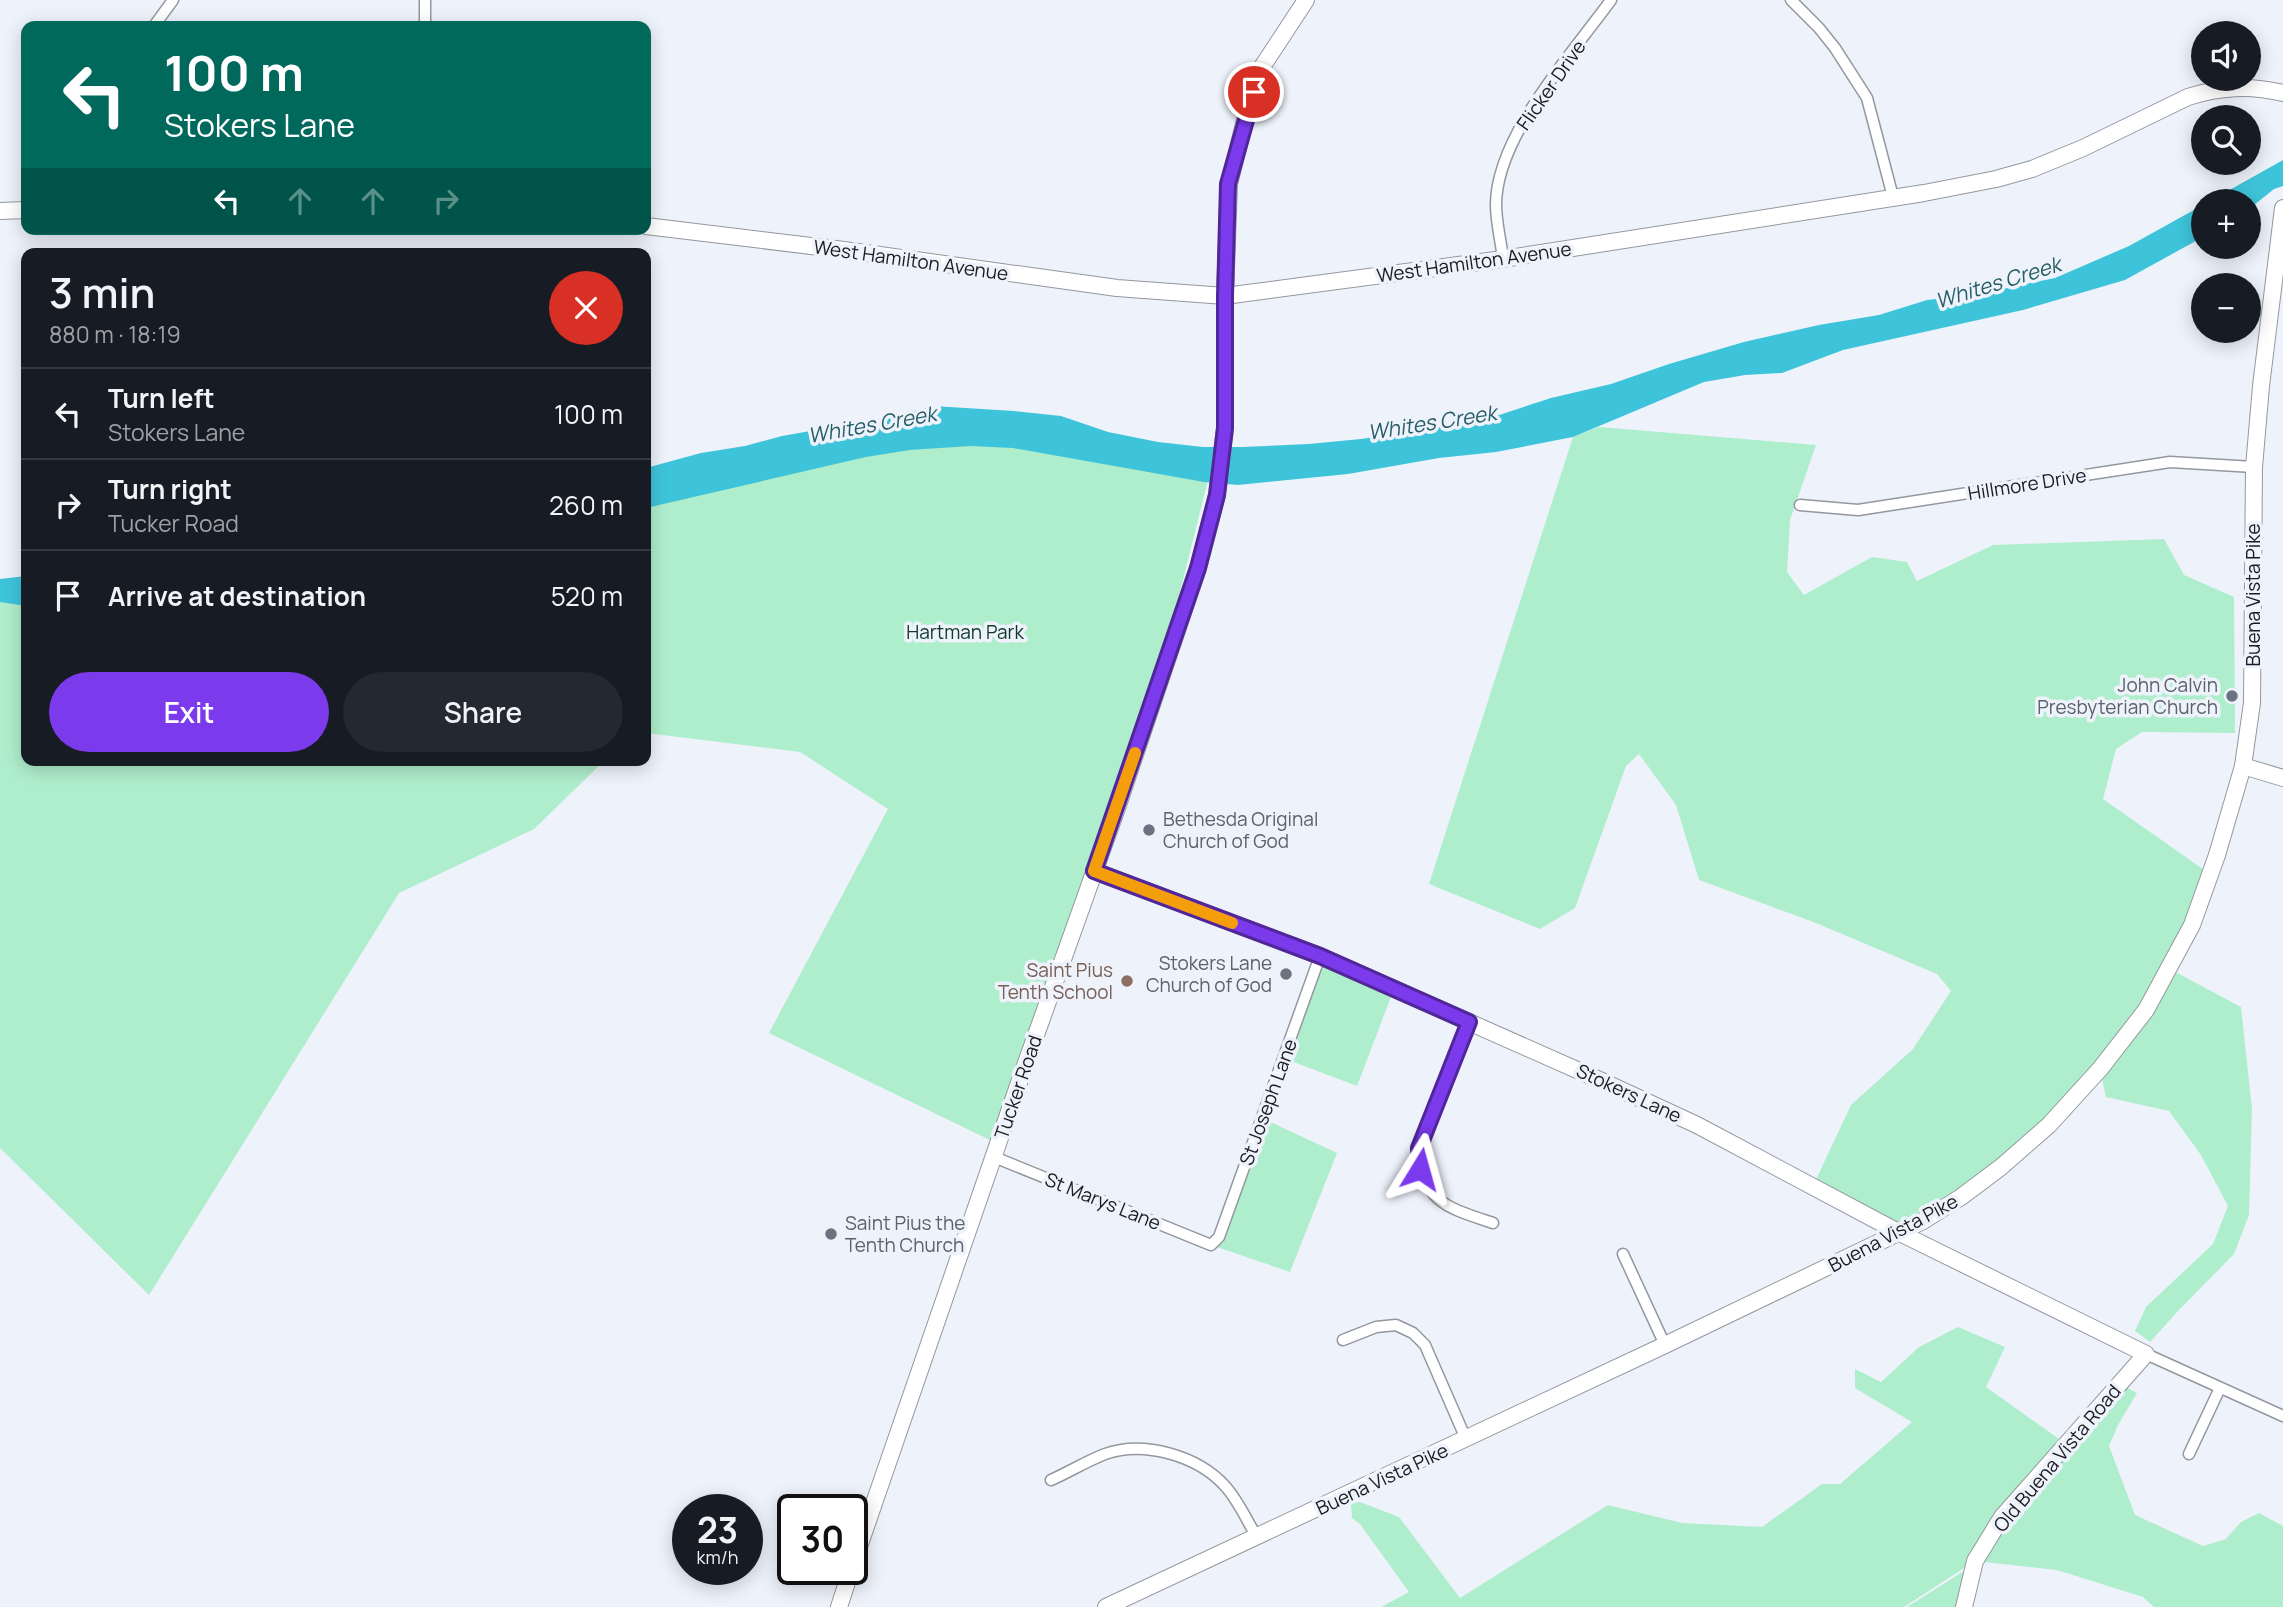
<!DOCTYPE html>
<meta charset="utf-8">
<style>
body{margin:0;font-family:Manrope,sans-serif;background:#242831;color:#f1f3f6;height:100vh;display:flex;flex-direction:column;font-size:26px;white-space:nowrap}
*{box-sizing:border-box;margin:0}
p{font-size:23px;color:#9ea1a6}
.icon{flex:none;width:38px;height:38px;fill:none;stroke:currentColor;stroke-width:2;stroke-linecap:round;stroke-linejoin:round}
.map{position:relative;flex:1;overflow:hidden}
.details{position:absolute;left:21px;top:248px;width:630px;height:518px;display:flex;flex-direction:column;background:#171b24;border-radius:14px;box-shadow:0 4px 18px #0003}
.details>*{flex:none}
.banner{position:absolute;left:21px;top:21px;width:630px;height:214px;border-radius:14px;box-shadow:0 4px 18px #0003;background:#00695c;color:#fff;overflow:hidden}
.tools{position:absolute;left:2191px;top:21px;display:grid;gap:14px}
.tools a{display:grid;place-items:center;width:70px;height:70px;border-radius:50%;background:#171b24;box-shadow:0 4px 18px #0003;font-size:35px}
.speed{position:absolute;left:672px;top:1494px;display:flex;gap:14px;font-size:35px;font-weight:700;text-align:center}
.speed>*{display:grid;place-content:center;width:91px;height:91px;border-radius:50%;background:#171b24;box-shadow:0 4px 18px #0003;line-height:1}
.speed small{font-size:18px;font-weight:400}
.speed .limit{border:4px solid #111;border-radius:10px;background:#fff;color:#111}
.pin{position:absolute;display:grid;place-items:center;width:60px;height:60px;color:#fff;margin:-30px;border:4px solid #fff;border-radius:50%;box-shadow:0 2px 7px #0007}
.me{position:absolute;width:77px;margin:-38px;rotate:8deg;stroke-linejoin:round;filter:drop-shadow(0 0 5px #0008)}
.turn{display:flex;align-items:center;gap:24px;height:147px;padding:0 28px;font-size:32px}
.turn .icon{width:91px;height:91px;stroke-width:2.5}
.turn b{display:block;font-size:49px;line-height:60px}
.lanes{display:flex;align-items:center;height:66px;padding:0 28px;background:#0003;justify-content:center;gap:35px;direction:ltr}
.lanes .off{opacity:.35}
.round{display:grid;place-items:center;flex:none;width:74px;height:74px;border-radius:37px;background:#242831}
.headline{display:flex;align-items:center;justify-content:space-between;height:119px;padding:0 28px}
h1{font-size:42px;font-weight:600;line-height:52px}
.cta{display:flex;gap:14px;margin-top:auto;padding:14px 28px}
.cta a{flex:1;height:80px;border-radius:42px;background:#7c3aed;color:#fff;font-size:28px;font-weight:600;line-height:80px;text-align:center}
.cta a+a{background:#242831;color:#f1f3f6}
ul{padding:0;list-style:none}
li{display:flex;align-items:center;gap:21px;height:91px;padding:0 28px;border-top:2px solid #363941}
li div{flex:1}
li b{display:block;font-size:26px}
li em{font-style:normal}
.map>svg:first-child{display:block}
</style>
<div class="map">
<svg width="2283" height="1607" viewBox="0 0 2283 1607">
<rect width="100%" height="100%" fill="#eef2fb"/>
<g fill="#afeecc">
<polygon points="1599,427 1816,445 1790,520 1787,572 1804,595 1872,557 1907,562 1917,581 1993,545 2164,539 2184,575 2234,597 2235,733 2142,732 2116,749 2103,799 2210,874 2168,968 2241,1007 2252,1109 2249,1215 2234,1254 2178,1311 2150,1342 2135,1331 2146,1307 2213,1244 2228,1206 2201,1155 2169,1111 2106,1097 2100,1070 2049,1125 1900,1233 1813,1186 1851,1105 1913,1049 1951,991 1937,974 1816,923 1699,880 1676,805 1639,754 1626,766 1575,908 1540,929 1429,884 1573,437"/>
<polygon points="996,440 1208,480 1170,632 992,1141 769,1033 888,809 800,752 646,733 646,484 749,464"/>
<polygon points="26,590 26,761 604,761 534,829 399,893 149,1295 0,1148 0,593"/>
<polygon points="1320,956 1394,989 1357,1086 1283,1058"/>
<polygon points="1262,1118 1337,1153 1290,1272 1211,1245"/>
<polygon points="1958,1327 2005,1347 1986,1387 2066,1444 2119,1384 2137,1393 2118,1425 2109,1446 2135,1515 2203,1546 2226,1539 2241,1522 2259,1513 2283,1526 2283,1607 2154,1607 2143,1597 2057,1570 1975,1561 1904,1607 1381,1607 1409,1592 1360,1524 1352,1518 1351,1503 1360,1502 1399,1517 1460,1598 1608,1505 1682,1523 1762,1527 1822,1484 1840,1484 1912,1422 1855,1388 1855,1369 1881,1382 1919,1347"/>
<polygon points="1975,1564 1964,1607 1907,1607"/>
</g>
<g fill="#3ec4da">
<polygon points="2283,160 2283,186 2274,189 2249,209 2249,201 2210,201"/>
<polygon points="2203,205 2203,237 2125,280 2023,310 1843,350 1782,373 1745,375 1704,382 1573,437 1496,452 1439,458 1348,474 1238,485 1204,482 1013,448 970,446 910,450 866,457 646,508 646,468 701,453 745,446 782,436 896,416 933,406 1014,411 1061,416 1108,432 1158,442 1203,447 1243,447 1309,444 1361,439 1484,420 1551,398 1611,384 1669,364 1744,342 1819,325 1879,315 1927,300 1978,294 2055,278 2129,246"/>
<polygon points="26,576 26,606 0,602 0,579"/>
</g>
<g fill="none" stroke-linecap="round" stroke-linejoin="round">
<defs>
<g id="street">
<polyline points="425,0 425,26"/>
<polyline points="1791,0 1819,28 1835,48 1867,98 1893,197"/>
<polyline points="154,26 173,0"/>
<path d="M1503 259C1501 241 1496 222 1496 205 1496 136 1572 54 1611 0"/>
<polyline points="1800,505 1858,510 2170,462 2254,467"/>
<path d="M1469 1022 1419 1148C1421 1202 1448 1208 1493 1223"/>
<polyline points="994,1157 1211,1245 1219,1237 1320,956"/>
<polyline points="1623,1254 1665,1345"/>
<polyline points="1343,1340 1376,1327 1396,1325 1413,1333 1425,1345 1466,1439"/>
<polyline points="2146,1354 2283,1416"/>
<polyline points="2189,1454 2220,1388"/>
<path d="M1051 1480C1069 1472 1087 1461 1105 1454 1144 1440 1198 1456 1225 1486 1238 1500 1247 1521 1257 1537"/>
</g>
<g id="secondary">
<polyline points="0,211 26,210"/>
<path d="M646 226 844 250 1117 288 1225 296 1503 259 1924 193 1996 179 2032 169 2083 148 2188 97C2220 87 2249 85 2283 93"/>
<polyline points="2243,766 2283,778"/>
<polyline points="1094,871 1320,956 1604,1082 1697,1125 1900,1233 2146,1354 2002,1517 1975,1561 1964,1607"/>
<polyline points="852,1567 1021,1077 1116,811 1198,568 1217,495 1225,428 1225,296 1229,184 1246,116 1262,67 1306,0"/>
<polyline points="839,1607 851,1570"/>
<polyline points="1106,1607 1665,1345 1923,1221 1961,1197 2001,1167 2049,1125 2100,1069 2146,1010 2192,925 2217,855 2243,766 2252,703 2254,467 2261,386 2283,208"/>
</g>
</defs>
<use href="#street" stroke="#93979f" stroke-width="13"/>
<use href="#secondary" stroke="#93979f" stroke-width="18"/>
<use href="#street" stroke="#fff" stroke-width="10"/>
<use href="#secondary" stroke="#fff" stroke-width="16"/>
</g>
<g fill="none" stroke-linecap="round" stroke-linejoin="round">
<defs>
<polyline id="route" points="1254,92 1228,184 1225,296 1225,428 1217,495 1198,568 1094,871 1320,956 1469,1022 1419,1148 1420,1169"/>
</defs>
<use href="#route" stroke="#51269a" stroke-width="18"/>
<use href="#route" stroke="#7c3aed" stroke-width="12"/>
<polyline stroke="#f59e0b" stroke-width="12" points="1135,753 1094,871 1232,923"/>
</g>
<g fill="#6b7280" stroke="#eef2fb" stroke-width="2.5">
<circle cx="2232" cy="696" r="7"/>
<circle cx="1149" cy="830" r="7"/>
<circle cx="1286" cy="974" r="7"/>
<circle cx="831" cy="1234" r="7"/>
</g>
<circle fill="#8d6e63" stroke="#eef2fb" stroke-width="2.5" cx="1127" cy="981" r="7"/>
<g text-anchor="middle" stroke-width="7" stroke-linejoin="round" paint-order="stroke">
<g font-size="19" fill="#1a1b1f" stroke="#eef2fb">
<text transform="translate(1551 85) rotate(-55)" y="7">Flicker Drive</text>
<text transform="translate(911 260) rotate(8)" y="7">West Hamilton Avenue</text>
<text transform="translate(1474 262) rotate(-8)" y="7">West Hamilton Avenue</text>
<text transform="translate(2027 484) rotate(-9)" y="7">Hillmore Drive</text>
<text transform="translate(2253 595) rotate(-90)" y="7">Buena Vista Pike</text>
<text transform="translate(1018 1087) rotate(-71)" y="7">Tucker Road</text>
<text transform="translate(1629 1093) rotate(25)" y="7">Stokers Lane</text>
<text transform="translate(1268 1102) rotate(-70)" y="7">St Joseph Lane</text>
<text transform="translate(1103 1201) rotate(22)" y="7">St Marys Lane</text>
<text transform="translate(1893 1233) rotate(-28)" y="7">Buena Vista Pike</text>
<text transform="translate(2057 1458) rotate(-50)" y="7">Old Buena Vista Road</text>
<text transform="translate(1382 1479) rotate(-25)" y="7">Buena Vista Pike</text>
</g>
<g font-size="19" fill="#103a27" stroke="#eef2fb">
<text x="965" y="639">Hartman Park</text>
</g>
<g font-size="19" fill="#5b616d" stroke="#eef2fb" text-anchor="end">
<text x="2218" y="692">John Calvin<tspan x="2218" dy="22">Presbyterian Church</tspan></text>
<text x="1163" y="826" text-anchor="start">Bethesda Original<tspan x="1163" dy="22">Church of God</tspan></text>
<text x="1272" y="970">Stokers Lane<tspan x="1272" dy="22">Church of God</tspan></text>
<text x="845" y="1230" text-anchor="start">Saint Pius the<tspan x="845" dy="22">Tenth Church</tspan></text>
</g>
<g font-size="19" fill="#785e54" stroke="#eef2fb" text-anchor="end">
<text x="1113" y="977">Saint Pius<tspan x="1113" dy="22">Tenth School</tspan></text>
</g>
<g font-size="21" font-style="italic" fill="#285e67" stroke="#eef2fb">
<text transform="translate(1998 283) rotate(-17)" y="7">Whites Creek</text>
<text transform="translate(1432 423) rotate(-9)" y="7">Whites Creek</text>
<text transform="translate(872 425) rotate(-10)" y="7">Whites Creek</text>
</g>
</g>
</svg>
<div class="tools">
<a><svg class="icon" aria-label="sound" viewBox="0 0 24 24"><path d="M4 9h4l5-4v14l-5-4H4zM17 9q2 3 0 6"/></svg></a>
<a><svg class="icon" aria-label="search" viewBox="0 0 24 24"><circle cx="10" cy="10" r="6"/><path d="M15 15l6 6"/></svg></a>
<a>+</a>
<a>−</a>
</div>
<div class="speed"><div>23<small>km/h</small></div><div class="limit">30</div></div>
<div class="pin" style="left:1254px;top:92px;background:#d93025"><svg class="icon" aria-label="arrive" viewBox="0 0 24 24"><path d="M6 21V4h12l-3 4 3 4H6"/></svg></div>
<svg class="me" style="left:1420px;top:1169px" viewBox="-20 -20 40 40"><path d="M0-17L14 15 0 8-14 15z" fill="#7c3aed" stroke="#fff" stroke-width="4"/></svg>
<div class="banner">
<div class="turn"><svg class="icon" aria-label="left" viewBox="0 0 24 24"><path d="M17 20v-9H6M10 6l-5 5 5 5"/></svg><div><b>100 m</b>Stokers Lane</div></div>
<div class="lanes"><svg class="icon" aria-label="left" viewBox="0 0 24 24"><path d="M17 20v-9H6M10 6l-5 5 5 5"/></svg><svg class="icon off" aria-label="ahead" viewBox="0 0 24 24"><path d="M12 20V5M6 11l6-6 6 6"/></svg><svg class="icon off" aria-label="ahead" viewBox="0 0 24 24"><path d="M12 20V5M6 11l6-6 6 6"/></svg><svg class="icon off" aria-label="right" viewBox="0 0 24 24"><path d="M7 20v-9h11M14 6l5 5-5 5"/></svg></div>
</div>
<section class="details">
<div class="headline"><div><h1>3 min</h1><p>880 m · 18:19</p></div><a class="round" style="background:#d93025;color:#fff"><svg class="icon" aria-label="close" viewBox="0 0 24 24"><path d="M6 6l12 12M18 6L6 18"/></svg></a></div>
<ul>
<li><svg class="icon" aria-label="left" viewBox="0 0 24 24"><path d="M17 20v-9H6M10 6l-5 5 5 5"/></svg><div><b>Turn left</b><p>Stokers Lane</p></div><em>100 m</em></li>
<li><svg class="icon" aria-label="right" viewBox="0 0 24 24"><path d="M7 20v-9h11M14 6l5 5-5 5"/></svg><div><b>Turn right</b><p>Tucker Road</p></div><em>260 m</em></li>
<li><svg class="icon" aria-label="arrive" viewBox="0 0 24 24"><path d="M6 21V4h12l-3 4 3 4H6"/></svg><div><b>Arrive at destination</b></div><em>520 m</em></li>
</ul>
<div class="cta"><a>Exit</a><a>Share</a></div>
</section>
</div>
